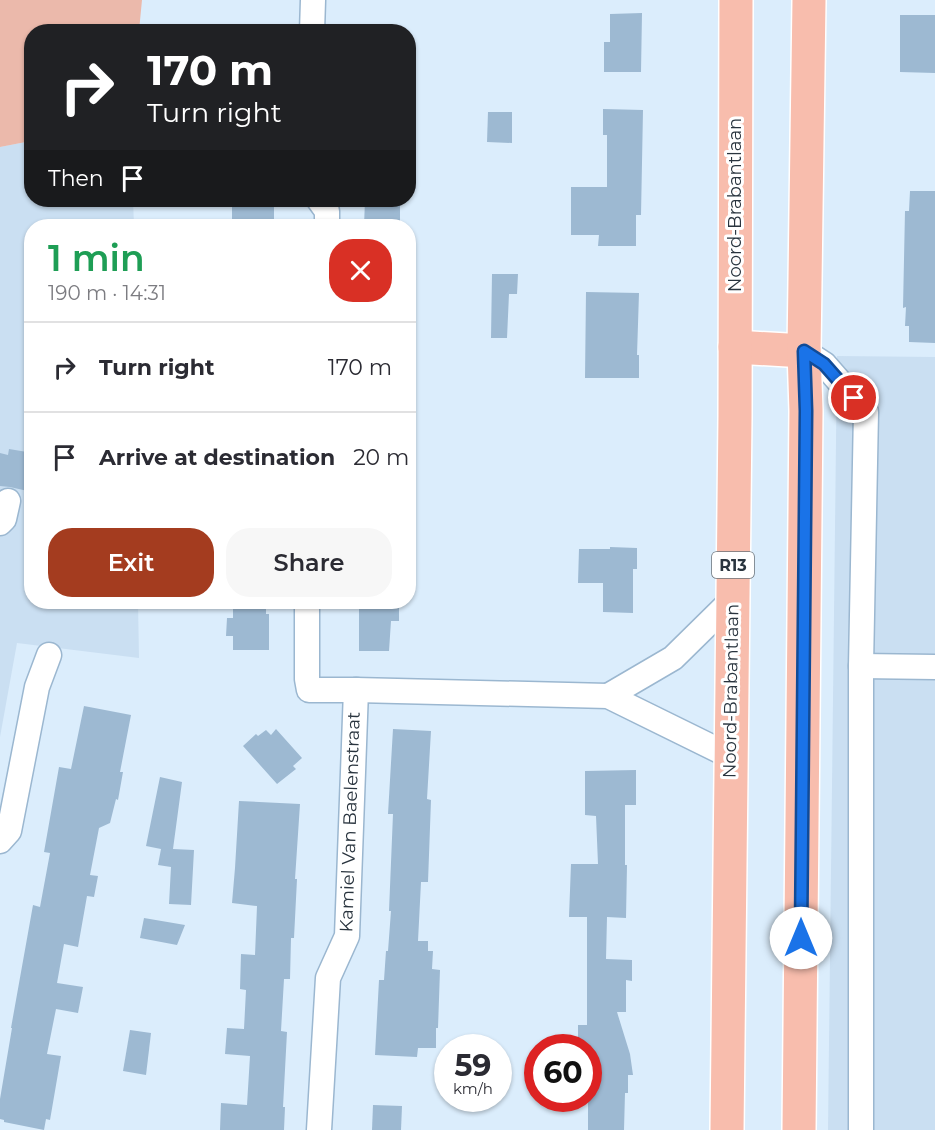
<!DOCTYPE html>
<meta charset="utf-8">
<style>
body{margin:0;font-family:Montserrat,sans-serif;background:#f7f7f7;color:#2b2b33;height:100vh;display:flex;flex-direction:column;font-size:22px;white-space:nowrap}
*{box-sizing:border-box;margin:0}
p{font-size:20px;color:#7c7c81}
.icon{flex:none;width:33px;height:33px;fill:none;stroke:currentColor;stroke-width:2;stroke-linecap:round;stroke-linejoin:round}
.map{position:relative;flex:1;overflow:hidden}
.sheet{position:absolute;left:24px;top:219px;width:392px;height:390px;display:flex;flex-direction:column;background:#fff;border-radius:24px;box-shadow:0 2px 4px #0004}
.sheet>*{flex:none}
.top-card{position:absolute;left:24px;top:24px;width:392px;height:183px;border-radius:24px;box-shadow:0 2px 4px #0004;background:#202124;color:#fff;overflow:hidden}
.speed{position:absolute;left:434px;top:1034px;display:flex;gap:12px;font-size:30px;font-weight:700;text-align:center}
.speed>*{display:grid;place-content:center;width:78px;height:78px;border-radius:50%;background:#fff;box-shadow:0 2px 4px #0004;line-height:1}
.speed small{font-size:15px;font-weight:400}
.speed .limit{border:9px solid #d22;background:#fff;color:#111}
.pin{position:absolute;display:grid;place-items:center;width:51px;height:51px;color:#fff;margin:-26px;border:3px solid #fff;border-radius:50%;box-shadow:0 2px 6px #0007}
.me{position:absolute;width:66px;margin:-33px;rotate:0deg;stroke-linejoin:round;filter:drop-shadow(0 0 4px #0008)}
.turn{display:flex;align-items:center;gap:21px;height:126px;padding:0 24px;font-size:27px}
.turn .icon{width:78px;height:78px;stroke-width:2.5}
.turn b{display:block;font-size:42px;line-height:51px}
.then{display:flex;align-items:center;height:57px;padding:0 24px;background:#0003;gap:12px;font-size:22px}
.round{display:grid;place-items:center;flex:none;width:63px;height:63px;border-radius:24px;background:#f7f7f7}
.headline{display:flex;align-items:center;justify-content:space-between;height:102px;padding:0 24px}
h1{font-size:36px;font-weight:600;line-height:45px;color:#1e9e55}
.action{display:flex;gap:12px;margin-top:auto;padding:12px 24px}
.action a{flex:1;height:69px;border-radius:24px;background:#a43c1f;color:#fff;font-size:24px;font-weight:600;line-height:69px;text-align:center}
.action a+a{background:#f7f7f7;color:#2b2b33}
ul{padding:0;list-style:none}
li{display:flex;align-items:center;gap:18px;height:90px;padding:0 24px;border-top:2px solid #e1e1e2}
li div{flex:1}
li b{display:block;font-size:22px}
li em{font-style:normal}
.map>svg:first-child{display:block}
</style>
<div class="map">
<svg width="935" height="1130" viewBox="0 0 935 1130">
<rect width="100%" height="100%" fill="#dbedfc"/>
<g fill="#cadff2">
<polygon points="31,141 32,200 133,200 134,226 32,226 32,602 138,602 139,658 17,643 0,737 0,147"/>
<polygon points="837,356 935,357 935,1130 828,1130"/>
</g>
<polygon fill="#ebb9ab" points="0,0 142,0 139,31 32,32 31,141 0,147"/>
<g fill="#9db9d2">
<polygon points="642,13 641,72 604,72 604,42 610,42 610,14"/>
<polygon points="900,15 935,15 935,73 900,72"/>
<polygon points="603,109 643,110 641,215 636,215 636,246 598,246 599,235 571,235 571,187 607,187 607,135 603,135"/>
<polygon points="488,112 512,112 512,143 487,142"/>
<polygon points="910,191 935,191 935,343 909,342 909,326 905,326 906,307 903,308 905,211 909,211"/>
<rect x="232" y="200" width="42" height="26"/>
<polygon points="365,200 400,200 400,226 364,226"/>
<polygon points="492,274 518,274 517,294 509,294 507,338 491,338"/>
<polygon points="586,292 639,293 637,355 639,355 639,378 585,378"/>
<polygon points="9,449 27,452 26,458 32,458 32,492 10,487 0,486 0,453 8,455"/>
<polygon points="610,547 637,548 637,569 633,569 633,613 603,612 603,583 578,583 579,549 610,549"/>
<polygon points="359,602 399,602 399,621 391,621 389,651 359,651"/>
<polygon points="233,608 266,608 266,614 269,614 269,650 233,650 233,636 226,636 227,618 233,618"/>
<polygon points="84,706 131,715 120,772 123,772 118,800 116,799 110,823 99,828 90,875 98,876 94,897 87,896 78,947 64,944 57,983 83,987 78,1013 56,1009 47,1054 61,1056 50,1120 46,1119 44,1130 4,1122 4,1120 0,1119 0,1099 12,1028 11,1028 33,905 40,907 50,853 44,852 59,767 71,769"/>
<polygon points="276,729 302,758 293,766 296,769 277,784 243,746 256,734 258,736 266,730 271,735"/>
<polygon points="393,729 431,731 427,799 431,800 428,882 421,882 418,941 428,941 428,951 433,951 432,969 440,970 438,1028 436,1028 436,1048 418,1048 417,1057 375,1055 379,980 384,980 386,951 388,951 391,911 389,911 393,814 388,814"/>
<polygon points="636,770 636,805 625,805 625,865 627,865 626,918 607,917 606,959 632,960 632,981 626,980 626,1012 617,1012 630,1054 633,1075 628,1075 628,1093 625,1093 624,1130 588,1130 588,1047 578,1047 578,1025 587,1025 587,917 569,917 571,864 598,864 596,816 585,815 585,771"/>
<polygon points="160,777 182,782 173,849 194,850 191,905 169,904 171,867 158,865 161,849 146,846"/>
<polygon points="239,801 300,804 295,879 297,879 294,938 291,938 290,979 284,979 281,1031 287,1032 283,1107 285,1107 284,1130 220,1130 221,1103 247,1105 250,1056 225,1054 227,1028 244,1029 246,990 240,989 241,954 255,955 257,906 232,903 235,868"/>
<polygon points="144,918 185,925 177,945 140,938"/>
<polygon points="130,1030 151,1033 146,1075 123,1071"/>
<polygon points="373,1105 402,1106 401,1130 372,1130"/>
</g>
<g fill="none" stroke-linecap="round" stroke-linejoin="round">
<defs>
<g id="minor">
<polyline points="312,32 313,0"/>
<polyline points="319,200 327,211 327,226"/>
<polyline points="804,351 824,364 866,412 861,666 861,1130"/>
<polyline points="0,523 4,519 8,501"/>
<polyline points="307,602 307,679 309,690 356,690 608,696 730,756"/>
<polyline points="861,666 935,667"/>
<polyline points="608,696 673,658 732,600"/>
<polyline points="0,841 9,831 37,687 49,655"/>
<polyline points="319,1130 328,978 347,936 356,690"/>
</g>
<g id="primary">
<polyline points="735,347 804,351"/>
<polyline points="727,1130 735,417 736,0"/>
<polyline points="799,1130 806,411 804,351 809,0"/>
</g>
</defs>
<use href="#minor" stroke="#9bb7d0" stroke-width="27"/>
<use href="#primary" stroke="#fff" stroke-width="36"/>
<use href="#minor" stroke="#fff" stroke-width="24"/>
<use href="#primary" stroke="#f8bdad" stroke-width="33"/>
</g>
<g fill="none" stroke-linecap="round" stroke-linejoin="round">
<defs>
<polyline id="route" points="801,938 806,411 804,351 824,364 854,398"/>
</defs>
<use href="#route" stroke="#114b97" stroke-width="15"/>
<use href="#route" stroke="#1a73e8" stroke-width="10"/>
</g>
<g text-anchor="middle" stroke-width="6" stroke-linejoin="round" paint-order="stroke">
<rect fill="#fff" stroke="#697178" stroke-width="1.5" x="712" y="552" width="42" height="26" rx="4.5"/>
<g font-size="16" font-weight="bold" fill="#29343e">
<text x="733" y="571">R13</text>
</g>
<g font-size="18" fill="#29343e" stroke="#fff">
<text transform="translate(735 205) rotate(-90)" y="6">Noord-Brabantlaan</text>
<text transform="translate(731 691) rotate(-89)" y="6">Noord-Brabantlaan</text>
<text transform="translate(350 822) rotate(-88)" y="6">Kamiel Van Baelenstraat</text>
</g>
</g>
</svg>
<div class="speed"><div>59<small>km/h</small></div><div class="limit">60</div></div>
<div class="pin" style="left:854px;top:398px;background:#d93025"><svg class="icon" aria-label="arrive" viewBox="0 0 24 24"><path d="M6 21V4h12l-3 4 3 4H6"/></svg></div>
<svg class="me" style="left:801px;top:938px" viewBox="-20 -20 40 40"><circle r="19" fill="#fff"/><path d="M0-13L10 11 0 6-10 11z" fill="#1a73e8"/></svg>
<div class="top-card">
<div class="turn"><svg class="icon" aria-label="right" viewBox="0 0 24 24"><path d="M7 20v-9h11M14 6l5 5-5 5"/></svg><div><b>170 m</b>Turn right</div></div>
<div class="then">Then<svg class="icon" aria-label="arrive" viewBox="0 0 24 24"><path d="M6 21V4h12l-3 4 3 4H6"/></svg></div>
</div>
<section class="sheet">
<div class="headline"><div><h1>1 min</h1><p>190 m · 14:31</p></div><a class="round" style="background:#d93025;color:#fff"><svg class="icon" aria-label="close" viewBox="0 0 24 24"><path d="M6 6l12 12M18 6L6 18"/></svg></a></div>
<ul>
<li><svg class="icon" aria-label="right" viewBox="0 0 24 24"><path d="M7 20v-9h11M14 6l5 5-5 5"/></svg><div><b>Turn right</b></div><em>170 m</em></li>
<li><svg class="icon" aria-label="arrive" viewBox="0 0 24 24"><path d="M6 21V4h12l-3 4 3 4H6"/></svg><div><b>Arrive at destination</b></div><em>20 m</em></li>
</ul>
<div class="action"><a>Exit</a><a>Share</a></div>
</section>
</div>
